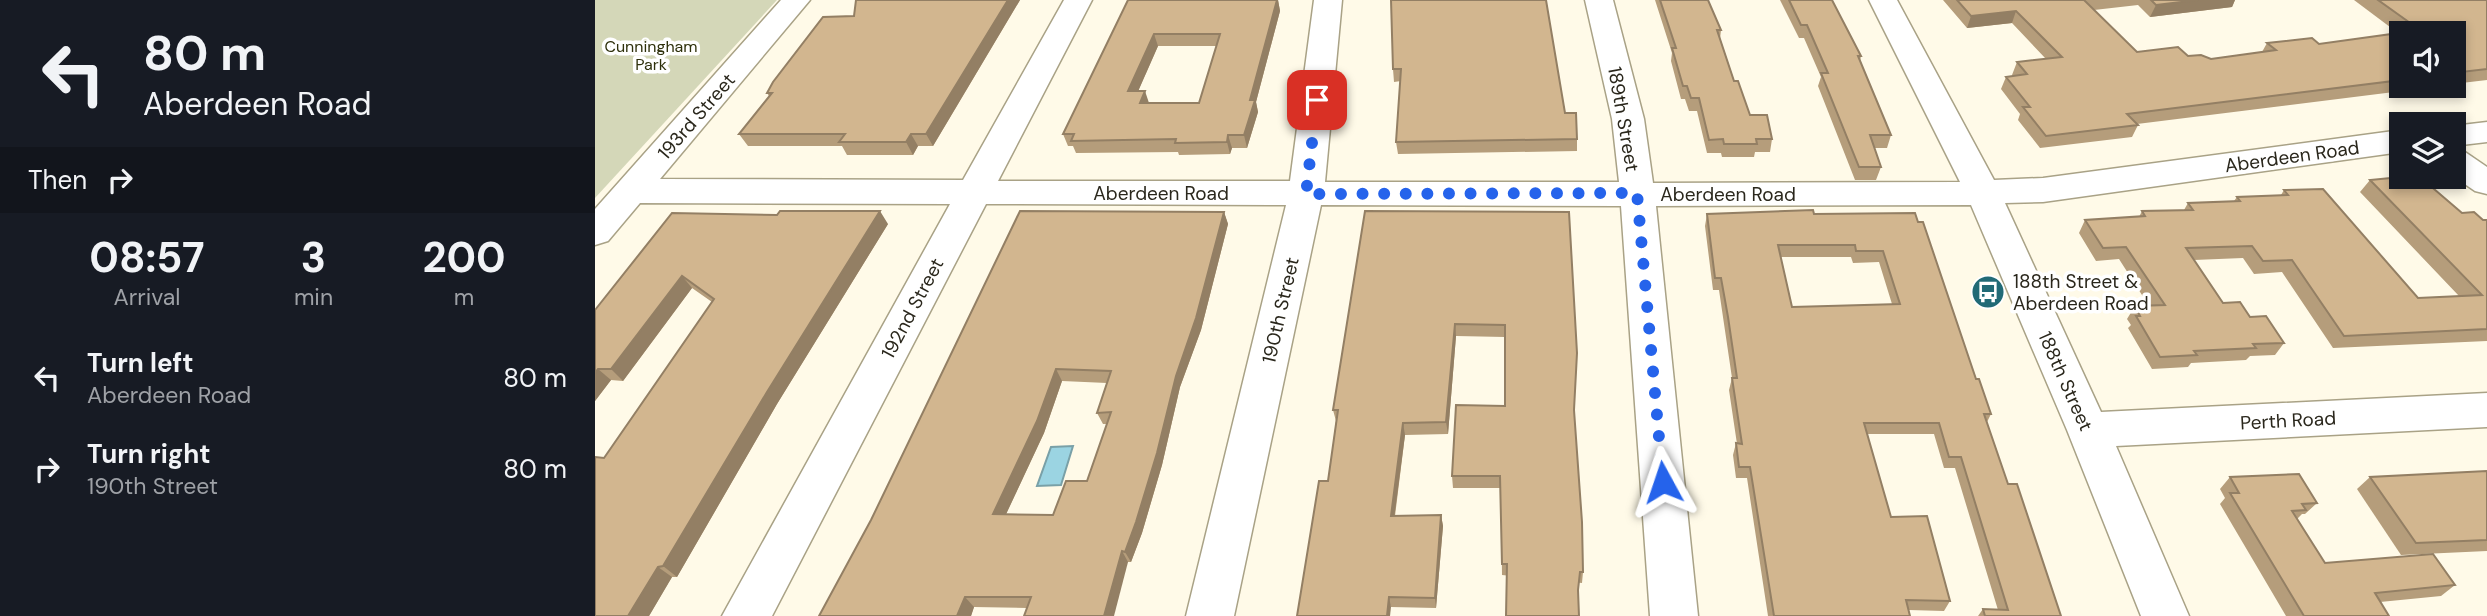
<!DOCTYPE html>
<style>
body{margin:0;font-family:"DM Sans",sans-serif;background:#242831;color:#f1f3f6;height:100vh;display:flex;flex-direction:column;font-size:26px;white-space:nowrap}
*{box-sizing:border-box;margin:0}
p{font-size:23px;color:#9ea1a6}
.icon{flex:none;width:38px;height:38px;fill:none;stroke:currentColor;stroke-width:2;stroke-linecap:round;stroke-linejoin:round}
.map{position:relative;flex:1;overflow:hidden}
.side{display:flex;flex-direction:column;background:#171b24;width:595px}
.side>*{flex:none}
.hud{background:#171b24;color:#f1f3f6;overflow:hidden}
.fabs{position:absolute;left:1794px;top:21px;display:grid;gap:14px}
.fabs a{display:grid;place-items:center;width:77px;height:77px;border-radius:0px;background:#171b24;box-shadow:0 4px 10px #0003;font-size:35px}
.pin{position:absolute;display:grid;place-items:center;width:60px;height:60px;color:#fff;margin:-30px;border-radius:14px;box-shadow:0 4px 10px #0006}
.me{position:absolute;width:77px;margin:-38px;rotate:355deg;stroke-linejoin:round;filter:drop-shadow(0 0 5px #0008)}
.turn{display:flex;align-items:center;gap:24px;height:147px;padding:0 28px;font-size:32px}
.turn .icon{width:91px;height:91px;stroke-width:2.5}
.turn b{display:block;font-size:49px;line-height:60px}
.then{display:flex;align-items:center;height:66px;padding:0 28px;background:#0003;gap:14px;font-size:26px}
.eta{display:flex;justify-content:space-evenly;align-items:center;height:119px;text-align:center}
.eta b{font-size:42px;font-weight:700;line-height:49px}
ul{padding:0;list-style:none}
li{display:flex;align-items:center;gap:21px;height:91px;padding:0 28px}
li div{flex:1}
li b{display:block;font-size:26px}
li em{font-style:normal}
main{display:flex;flex:1;min-height:0}
.map>svg:first-child{display:block}
</style>
<main>
<section class="side">
<div class="hud">
<div class="turn"><svg class="icon" aria-label="left" viewBox="0 0 24 24"><path d="M17 20v-9H6M10 6l-5 5 5 5"/></svg><div><b>80 m</b>Aberdeen Road</div></div>
<div class="then">Then<svg class="icon" aria-label="right" viewBox="0 0 24 24"><path d="M7 20v-9h11M14 6l5 5-5 5"/></svg></div>
</div>
<div class="eta">
<div><b>08:57</b><p>Arrival</p></div>
<div><b>3</b><p>min</p></div>
<div><b>200</b><p>m</p></div>
</div>
<ul>
<li><svg class="icon" aria-label="left" viewBox="0 0 24 24"><path d="M17 20v-9H6M10 6l-5 5 5 5"/></svg><div><b>Turn left</b><p>Aberdeen Road</p></div><em>80 m</em></li>
<li><svg class="icon" aria-label="right" viewBox="0 0 24 24"><path d="M7 20v-9h11M14 6l5 5-5 5"/></svg><div><b>Turn right</b><p>190th Street</p></div><em>80 m</em></li>
</ul>
</section>
<div class="map">
<svg width="1892" height="616" viewBox="0 0 1892 616">
<rect width="100%" height="100%" fill="#fffae8"/>
<polygon fill="#d4d7b8" points="0,0 182,0 0,198"/>
<polygon fill="#9bd4e2" stroke="#79a0a7" stroke-width="2" points="478,446 466,485 442,486 456,447"/>
<g fill="none" stroke-linecap="round" stroke-linejoin="round">
<defs>
<g id="minor">
<polygon points="186,0 215,0 65,179 368,180 469,0 497,0 403,181 695,181 719,0 747,0 730,182 1024,182 1017,119 990,0 1018,0 1049,119 1058,183 1365,182 1274,0 1302,0 1399,180 1448,178 1806,130 1806,152 1448,202 1410,203 1506,412 1892,393 1892,427 1521,446 1594,616 1546,616 1472,430 1376,205 1061,206 1103,616 1055,616 1026,206 726,205 639,616 591,616 691,205 391,204 177,616 127,616 355,204 45,203 13,241 0,245 0,209"/>
<polygon points="1892,122 1892,142 1858,146 1858,126"/>
<polygon points="1858,149 1870,152 1892,167 1892,194 1880,191 1858,176"/>
</g>
</defs>
<use href="#minor" stroke="#a9a286" stroke-width="3"/>
<use href="#minor" fill="#fff" fill-rule="evenodd"/>
</g>
<g fill="#b59d7b" fill-rule="evenodd">
<polygon points="261,0 425,0 338,146 323,146 318,155 252,155 247,146 153,146 144,134 174,96 172,93 259,16"/>
<path d="M533 0H683L685 11 661 102 663 112 652 148H637L635 154 584 155 583 152 481 153 478 146H473L468 134ZM563 46H622L604 103H554L543 91Z"/>
<polygon points="796,0 970,113 982,139 982,151 803,154 801,142 806,81 799,82 798,69"/>
<polygon points="1060,0 1113,0 1126,30 1125,39 1139,81 1155,115 1177,139 1175,152 1160,152 1159,157 1127,157 1126,153 1112,153 1102,111 1094,111 1090,99 1086,99 1076,61 1077,53"/>
<polygon points="1185,0 1237,0 1266,56 1265,61 1296,135 1292,148 1279,148 1286,167 1281,180 1260,180 1223,86 1226,77 1209,38 1204,38"/>
<polygon points="1348,0 1640,0 1637,7 1555,17 1543,5 1499,10 1542,52 1616,59 1667,52 1672,43 1724,44 1803,33 1759,0 1892,0 1892,80 1858,84 1858,33 1806,33 1806,86 1847,86 1542,124 1543,125 1537,137 1445,148 1423,120 1425,114 1406,89 1411,77 1418,76 1417,75 1422,62 1451,59 1417,23 1372,28"/>
<polygon points="1775,180 1888,220 1892,220 1892,341 1738,348 1687,272 1659,274 1648,258 1599,260 1628,303 1655,317 1689,343 1680,355 1655,356 1651,360 1596,363 1593,367 1557,369 1533,328 1536,325 1532,319 1540,306 1554,306 1524,259 1501,261 1484,233 1490,220 1544,217 1547,211 1589,210 1593,203 1639,201 1642,197 1686,195 1689,190 1823,298 1864,296 1765,192"/>
<path d="M629 212 633 224 606 330 585 387 567 465 547 533 536 562H533L432 608 379 607 376 616H224L276 520ZM467 381 512 383 502 413 508 424H512L492 481 458 515 411 514 449 433Z"/>
<polygon points="974,212 979,411 988,572 987,583 907,575 906,488 858,488 857,476 910,406 910,337 861,336 853,434 810,435 800,516 846,515 848,526 841,608 796,607 733,481 741,421 738,410"/>
<polygon points="77,213 293,224 182,404 82,577 77,577 54,616 9,458 117,302 97,288 28,381 16,380 0,401 0,310"/>
<path d="M1320 213 1381 379 1396 414 1392 422 1413 484 1466 616H1383L1388 609 1403 610 1360 468H1349L1339 434H1272L1296 517 1355 601 1349 611 1314 610 1315 616H1173L1152 478H1141L1138 455 1141 443 1142 444 1134 390 1137 378 1124 290H1118L1110 226 1112 214ZM1186 257H1256L1258 263 1284 262 1297 304 1197 307Z"/>
<polygon points="1892,471 1892,551 1806,555 1762,489 1775,477"/>
<polygon points="1635,477 1722,503 1710,514 1707,514 1702,519 1730,563 1860,585 1846,596 1785,602 1794,616 1691,616 1625,504 1630,498 1625,489"/>
</g>
<g fill="#937f64">
<polygon points="413,0 425,0 338,146 331,134"/>
<polygon points="677,0 683,0 685,11 661,102 663,112 652,148 649,135 655,100"/>
<polygon points="1603,0 1640,0 1637,7 1555,17 1561,5"/>
<polygon points="1421,11 1417,23 1372,28 1376,16"/>
<polygon points="559,34 563,46 538,103 533,91"/>
<polygon points="550,91 554,103 545,103"/>
<polygon points="316,134 323,146 318,155 311,142"/>
<polygon points="633,135 637,148 635,154 632,142"/>
<polygon points="285,211 293,224 182,404 82,577 68,566 172,392"/>
<polygon points="629,212 633,224 606,330 585,387 567,465 547,533 536,562 530,552"/>
<polygon points="87,276 97,288 28,381 16,369"/>
<polygon points="860,324 861,336 853,434 851,422"/>
<polygon points="3,369 16,380 0,401 0,373"/>
<polygon points="461,369 467,381 449,433 406,525 398,514"/>
<polygon points="808,423 810,435 798,527 796,516"/>
<polygon points="846,515 848,526 841,608 840,598"/>
<polygon points="527,551 533,562 519,616 509,616"/>
<polygon points="63,567 77,577 54,616 33,616"/>
<polygon points="370,597 379,607 376,616 362,616"/>
<polygon points="794,597 796,607 795,616 792,616"/>
</g>
<g fill="#d2b68f" stroke="#937f64" stroke-width="2" fill-rule="evenodd">
<polygon points="261,0 413,0 331,134 316,134 311,142 244,142 250,134 144,134 177,93 172,93 178,82 228,17 259,16"/>
<path d="M533 0H682L655 100H660L649 135H633L632 142 580 143 581 139 476 141 479 134H468ZM559 34H625L604 103H545L550 91H533Z"/>
<polygon points="796,0 951,0 970,113 981,113 982,139 801,142 806,69 798,69"/>
<polygon points="1065,0 1113,0 1126,30 1122,30 1139,81 1143,81 1155,115 1172,115 1177,139 1161,139 1162,144 1129,144 1128,139 1114,140 1104,98 1096,98 1092,86 1088,86 1077,48 1081,48"/>
<polygon points="1194,0 1237,0 1266,56 1263,56 1296,135 1275,135 1286,167 1264,167 1226,73 1233,73 1212,25 1206,25"/>
<polygon points="1362,0 1489,0 1542,52 1583,47 1593,56 1606,55 1616,59 1681,50 1672,43 1717,38 1724,44 1825,30 1783,0 1892,0 1892,69 1858,73 1858,33 1806,33 1806,80 1532,114 1543,125 1451,136 1428,107 1435,107 1411,77 1432,74 1422,62 1467,57 1421,11 1376,16"/>
<polygon points="1556,0 1603,0 1561,5"/>
<polygon points="1806,177 1825,177 1867,213 1879,212 1888,220 1892,220 1892,329 1749,336 1697,260 1668,261 1657,246 1591,248 1628,303 1645,302 1655,317 1671,316 1689,343 1658,344 1661,348 1599,351 1602,355 1565,357 1541,316 1545,316 1540,306 1570,305 1531,247 1508,248 1490,220 1550,216 1547,211 1598,210 1593,203 1645,201 1642,197 1693,195 1689,190 1728,189 1823,298 1887,295 1775,180"/>
<path d="M1218 210 1219 214 1320 213 1323 222H1328L1381 379H1384L1396 414H1389L1413 484H1422L1466 616H1390L1388 609 1413 610 1366 457H1354L1344 423H1269L1296 517 1332 516 1355 601 1311 600 1315 616H1179L1155 467H1144L1141 443 1147 444 1137 378H1142L1133 317 1126 278H1120L1112 214ZM1183 245H1260L1261 251H1288L1305 304 1197 307Z"/>
<polygon points="185,211 285,211 172,392 68,566 63,567 33,616 0,616 0,457 9,458 119,299 87,276 16,369 3,369 0,373 0,310 77,213 182,215"/>
<path d="M425 211 629 212 601 318 581 376 562 453 541 522 530 552 527 551 509 616H429L436 597H370L362 616H224L276 520ZM461 369 516 371 502 413 516 412 492 481H471L458 515 398 514 442 421Z"/>
<polygon points="770,211 974,212 982,353 979,410 987,522 988,572 985,572 983,590 984,616 911,616 912,564 907,564 905,476 857,476 861,405 910,406 910,325 860,324 851,422 808,423 796,516 846,515 840,598 794,597 792,616 702,616 724,481 733,481 743,410 738,410"/>
<polygon points="1892,471 1892,540 1821,543 1775,477"/>
<polygon points="1704,474 1722,503 1707,504 1711,510 1697,511 1730,563 1838,554 1860,585 1780,593 1794,616 1709,616 1635,493 1644,493 1635,477"/>
</g>
<g fill="none" stroke-linecap="round" stroke-linejoin="round">
<polyline stroke="#2563eb" stroke-width="12" stroke-dasharray="0 21.6" points="722,100 711,194 1042,193 1068,482"/>
</g>
<defs>
<symbol id="bus-disc" viewBox="-11 -11 22 22"><circle r="9.5" fill="#216a76" stroke="#fff"/><path d="M-5-6H5V4H4V6H2V4H-2V6H-4V4H-5ZM-3.5-4V0h7V-4ZM-3.5 1.2v1.5H-2V1.2ZM2 1.2v1.5H3.5V1.2Z" fill="#fff"/></symbol>
</defs>
<g fill-rule="evenodd">
<use href="#bus-disc" x="1374" y="273" width="38" height="38"/>
</g>
<g text-anchor="middle" stroke-width="7" stroke-linejoin="round" paint-order="stroke">
<g font-size="16" fill="#2e300b" stroke="#fff">
<text x="56" y="52">Cunningham<tspan x="56" dy="18">Park</tspan></text>
</g>
<g font-size="19" fill="#2a271c" stroke="#fff">
<text transform="translate(101 116) rotate(-49)" y="7">193rd Street</text>
<text transform="translate(1029 119) rotate(80)" y="7">189th Street</text>
<text transform="translate(1697 156) rotate(-8)" y="7">Aberdeen Road</text>
<text x="566" y="200">Aberdeen Road</text>
<text x="1133" y="201">Aberdeen Road</text>
<text transform="translate(317 308) rotate(-62)" y="7">192nd Street</text>
<text transform="translate(685 310) rotate(-77)" y="7">190th Street</text>
<text transform="translate(1471 381) rotate(66)" y="7">188th Street</text>
<text transform="translate(1693 420) rotate(-3)" y="7">Perth Road</text>
</g>
<g font-size="19" fill="#2a271c" stroke="#fff" text-anchor="start">
<text x="1418" y="288">188th Street &amp;<tspan x="1418" dy="22">Aberdeen Road</tspan></text>
</g>
</g>
</svg>
<div class="fabs">
<a><svg class="icon" aria-label="sound" viewBox="0 0 24 24"><path d="M4 9h4l5-4v14l-5-4H4zM17 9q2 3 0 6"/></svg></a>
<a><svg class="icon" aria-label="layers" viewBox="0 0 24 24"><path d="M12 4l9 5-9 5-9-5zM3 14l9 5 9-5"/></svg></a>
</div>
<div class="pin" style="left:722px;top:100px;background:#d93025"><svg class="icon" aria-label="arrive" viewBox="0 0 24 24"><path d="M6 21V4h12l-3 4 3 4H6"/></svg></div>
<svg class="me" style="left:1068px;top:482px" viewBox="-20 -20 40 40"><path d="M0-17L14 15 0 8-14 15z" fill="#2563eb" stroke="#fff" stroke-width="4"/></svg>
</div>
</main>
